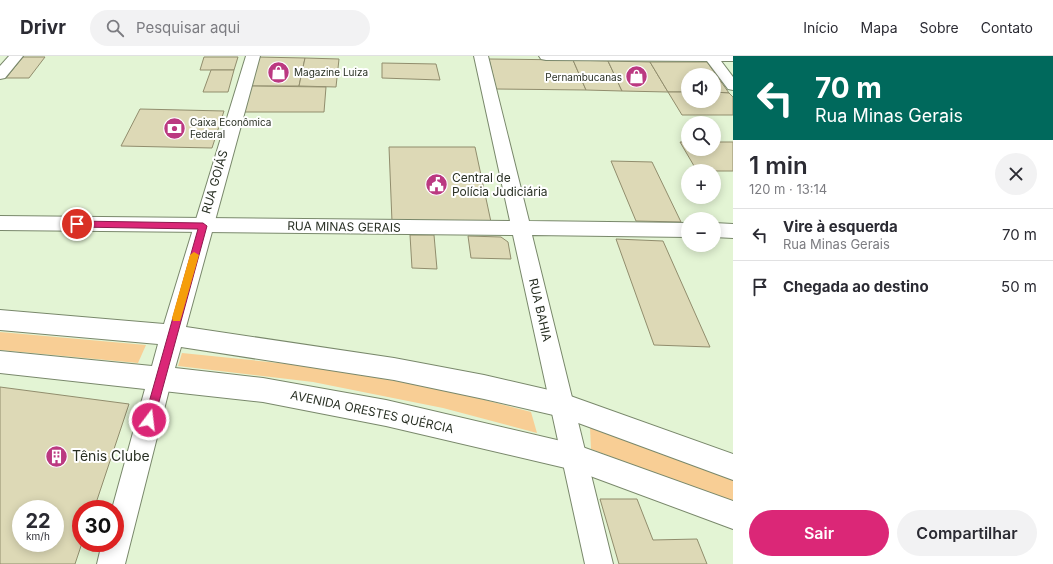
<!DOCTYPE html>
<html lang="pt">
<meta charset="utf-8">
<style>
body{margin:0;font-family:Inter,sans-serif;background:#f2f2f3;color:#2b2b33;height:100vh;display:flex;flex-direction:column;font-size:15px;white-space:nowrap}
*{box-sizing:border-box;margin:0}
p{font-size:13px;color:#7c7c81}
.icon{flex:none;width:22px;height:22px;fill:none;stroke:currentColor;stroke-width:2;stroke-linecap:round;stroke-linejoin:round}
.map{position:relative;flex:1;overflow:hidden}
.side{display:flex;flex-direction:column;background:#fff;width:320px}
.side>*{flex:none}
.hud{background:#00695c;color:#fff;overflow:hidden}
.controls{position:absolute;left:681px;top:12px;display:grid;gap:8px}
.controls a{display:grid;place-items:center;width:40px;height:40px;border-radius:50%;background:#fff;box-shadow:0 2px 10px #0003;font-size:20px}
.speed{position:absolute;left:12px;top:444px;display:flex;gap:8px;font-size:20px;font-weight:700;text-align:center}
.speed>*{display:grid;place-content:center;width:52px;height:52px;border-radius:50%;background:#fff;box-shadow:0 2px 10px #0003;line-height:1}
.speed small{font-size:10px;font-weight:400}
.speed .limit{border:6px solid #d22;background:#fff;color:#111}
.pin{position:absolute;display:grid;place-items:center;width:34px;height:34px;color:#fff;margin:-17px;border:2px solid #fff;border-radius:50%;box-shadow:0 1px 4px #0007}
.me{position:absolute;width:44px;margin:-22px;rotate:15deg;stroke-linejoin:round;filter:drop-shadow(0 0 3px #0008)}
.turn{display:flex;align-items:center;gap:14px;height:84px;padding:0 16px;font-size:18px}
.turn .icon{width:52px;height:52px;stroke-width:2.5}
.turn b{display:block;font-size:28px;line-height:34px}
.round{display:grid;place-items:center;flex:none;width:42px;height:42px;border-radius:21px;background:#f2f2f3}
.head{display:flex;align-items:center;justify-content:space-between;height:68px;padding:0 16px}
h1{font-size:24px;font-weight:600;line-height:30px}
.action{display:flex;gap:8px;margin-top:auto;padding:8px 16px}
.action a{flex:1;height:46px;border-radius:24px;background:#db2777;color:#fff;font-size:16px;font-weight:600;line-height:46px;text-align:center}
.action a+a{background:#f2f2f3;color:#2b2b33}
ul{padding:0;list-style:none}
li{display:flex;align-items:center;gap:12px;height:52px;padding:0 16px;border-top:1px solid #e1e1e2}
li div{flex:1}
li b{display:block;font-size:15px}
li em{font-style:normal}
header{display:flex;align-items:center;gap:24px;box-sizing:border-box;height:56px;padding:0 20px;background:#fff;border-bottom:1px solid #e1e1e2}
header strong{font-size:19px}
nav{display:flex;gap:22px;margin-inline-start:auto;font-size:14px}
.search{width:280px;height:36px;background:#f2f2f3;display:flex;align-items:center;gap:10px;box-sizing:border-box;padding:0 14px;border-radius:22px;color:#7c7c81;font-size:15px}
main{display:flex;flex:1;min-height:0}
.map>svg:first-child{display:block}
</style>
<header>
<strong>Drivr</strong>
<div class="search"><svg class="icon" aria-label="search" viewBox="0 0 24 24"><circle cx="10" cy="10" r="6"/><path d="M15 15l6 6"/></svg>Pesquisar aqui</div>
<nav><a>Início</a><a>Mapa</a><a>Sobre</a><a>Contato</a></nav>
</header>
<main>
<div class="map">
<svg width="733" height="508" viewBox="0 0 733 508">
<rect width="100%" height="100%" fill="#e3f4d4"/>
<g fill="#f8ce95">
<polygon points="0,276 146,289 138,307 0,294"/>
<polygon points="182,297 318,311 446,334 531,356 537,377 443,352 313,326 178,310"/>
<polygon points="590,371 733,423 733,447 591,393"/>
</g>
<g fill="#ddd9b6" stroke="#918d6d" fill-rule="evenodd">
<polygon points="23,1 45,1 29,22 6,22"/>
<polygon points="204,1 238,1 234,14 200,14"/>
<polygon points="257,1 305,2 299,30 251,30"/>
<polygon points="305,2 339,3 336,31 299,30"/>
<polygon points="489,3 573,4 586,34 496,33"/>
<polygon points="573,4 608,5 622,35 586,34"/>
<polygon points="608,5 650,6 668,36 622,35"/>
<polygon points="650,6 707,6 729,37 714,36 714,19 688,19 688,36 668,36"/>
<polygon points="382,7 436,8 440,24 382,22"/>
<polygon points="211,14 234,14 228,36 203,36"/>
<polygon points="251,30 326,31 324,56 244,56"/>
<polygon points="668,36 688,36 688,45 714,45 714,36 729,37 733,41 733,59 682,59"/>
<polygon points="140,53 224,55 212,92 121,90"/>
<polygon points="680,86 688,86 688,93 714,93 714,86 733,86 733,115 697,115"/>
<polygon points="389,91 475,91 491,166 392,166"/>
<polygon points="611,105 652,106 681,166 636,165"/>
<polygon points="410,179 434,179 437,213 412,212"/>
<polygon points="468,180 501,181 508,186 511,203 471,202"/>
<polygon points="616,183 663,185 710,291 654,289"/>
<path d="M0 331 129 348 94 453H81L82 487 75 508H0ZM21 453H55V487H21Z"/>
<polygon points="600,443 637,443 653,484 697,483 707,508 619,508"/>
</g>
<g fill="none" stroke-linecap="round" stroke-linejoin="round">
<defs>
<g id="street">
<polygon points="9,0 23,0 5,22 0,23 0,10"/>
<polygon points="474,0 488,0 529,165 688,167 688,181 532,179 613,508 585,508 513,179 0,174 0,160 510,165"/>
<polygon points="539,0 733,0 733,5 721,5 733,21 733,34 728,33 707,5 546,4 541,3"/>
<polygon points="714,167 733,168 733,182 714,181"/>
<polygon points="160,311 168,314 172,322 125,508 97,508 102,487 115,487 115,453 112,453 148,322 152,314"/>
</g>
<polygon id="secondary" points="246,0 260,0 186,271 394,302 484,319 562,337 733,398 733,424 562,361 484,343 394,324 181,291 175,312 263,322 386,344 574,388 733,445 733,473 574,414 386,370 263,346 0,317 0,295 152,310 158,288 0,274 0,254 164,268"/>
</defs>
<use href="#street" stroke="#79886b" stroke-width="2"/>
<use href="#secondary" stroke="#79886b" stroke-width="2"/>
<use href="#street" fill="#fff" fill-rule="evenodd"/>
<use href="#secondary" fill="#fff" fill-rule="evenodd"/>
</g>
<polygon fill="#db2777" stroke="#8e194d" points="77,165 203,167 207,170 154,364 153,368 149,370 145,368 144,364 198,173 77,171 73,168"/>
<polygon fill="#f59e0b" points="194,196 199,199 181,262 180,265 173,265 172,262 190,199"/>
<defs>
<symbol id="shop-disc" viewBox="-11 -11 22 22"><circle r="9.5" fill="#bb3981" stroke="#fff"/><path d="M-5-2.5h2.3a2.7 3.5 0 0 1 5.4 0H5L5.5 6h-11ZM-1.5-2.5h3a1.5 2.3 0 0 0-3 0Z" fill="#fff"/></symbol>
<symbol id="bank-disc" viewBox="-11 -11 22 22"><circle r="9.5" fill="#bb3981" stroke="#fff"/><path d="M-6-4H6V4H-6ZM0-2.3a2.3 2.3 0 1 0 0 4.6a2.3 2.3 0 1 0 0-4.6Z" fill="#fff"/></symbol>
<symbol id="civic-disc" viewBox="-11 -11 22 22"><circle r="9.5" fill="#bb3981" stroke="#fff"/><path d="M-.6-6.5H3V-4.5H.6V-3L4-1V1h2V6H-6V1h2V-1L-.6-3ZM-1.2 2.5V6h2.4V2.5Z" fill="#fff"/></symbol>
<symbol id="building-disc" viewBox="-11 -11 22 22"><circle r="9.5" fill="#bb3981" stroke="#fff"/><path d="M-4-6H4V6H1V3H-1V6H-4ZM-2.5-4.3h1.7v1.8h-1.7ZM.8-4.3h1.7v1.8H.8ZM-2.5-1h1.7V.8h-1.7ZM.8-1h1.7V.8H.8Z" fill="#fff"/></symbol>
</defs>
<g fill-rule="evenodd">
<use href="#shop-disc" x="266" y="4" width="25" height="25"/>
<use href="#shop-disc" x="624" y="8" width="25" height="25"/>
<use href="#bank-disc" x="162" y="60" width="25" height="25"/>
<use href="#civic-disc" x="424" y="116" width="25" height="25"/>
<use href="#building-disc" x="44" y="388" width="25" height="25"/>
</g>
<g text-anchor="middle" stroke-width="4" stroke-linejoin="round" paint-order="stroke">
<g font-size="10" fill="#293024" stroke="#fff" text-anchor="start">
<text x="294" y="20">Magazine Luiza</text>
<text x="622" y="25" text-anchor="end">Pernambucanas</text>
<text x="190" y="70">Caixa Econômica<tspan x="190" dy="12">Federal</tspan></text>
</g>
<g font-size="12" fill="#293024" stroke="#fff" text-anchor="start">
<text x="452" y="126">Central de<tspan x="452" dy="14">Polícia Judiciária</tspan></text>
</g>
<g font-size="12" fill="#293024" stroke="#fff">
<text transform="translate(215 126) rotate(-74)" y="4">RUA GOIÁS</text>
<text transform="translate(344 171) rotate(1)" y="4">RUA MINAS GERAIS</text>
<text transform="translate(540 254) rotate(77)" y="4">RUA BAHIA</text>
<text transform="translate(372 356) rotate(12)" y="4">AVENIDA ORESTES QUÉRCIA</text>
</g>
<g font-size="14" fill="#293024" stroke="#fff" text-anchor="start">
<text x="72" y="405">Tênis Clube</text>
</g>
</g>
</svg>
<div class="controls">
<a><svg class="icon" aria-label="sound" viewBox="0 0 24 24"><path d="M4 9h4l5-4v14l-5-4H4zM17 9q2 3 0 6"/></svg></a>
<a><svg class="icon" aria-label="search" viewBox="0 0 24 24"><circle cx="10" cy="10" r="6"/><path d="M15 15l6 6"/></svg></a>
<a>+</a>
<a>−</a>
</div>
<div class="speed"><div>22<small>km/h</small></div><div class="limit">30</div></div>
<div class="pin" style="left:77px;top:168px;background:#d93025"><svg class="icon" aria-label="arrive" viewBox="0 0 24 24"><path d="M6 21V4h12l-3 4 3 4H6"/></svg></div>
<svg class="me" style="left:149px;top:364px" viewBox="-20 -20 40 40"><circle r="17" fill="#db2777" stroke="#fff" stroke-width="3"/><path d="M0-11L8 9 0 5-8 9z" fill="#fff"/></svg>
</div>
<section class="side">
<div class="hud">
<div class="turn"><svg class="icon" aria-label="left" viewBox="0 0 24 24"><path d="M17 20v-9H6M10 6l-5 5 5 5"/></svg><div><b>70 m</b>Rua Minas Gerais</div></div>
</div>
<div class="head"><div><h1>1 min</h1><p>120 m · 13:14</p></div><a class="round"><svg class="icon" aria-label="close" viewBox="0 0 24 24"><path d="M6 6l12 12M18 6L6 18"/></svg></a></div>
<ul>
<li><svg class="icon" aria-label="left" viewBox="0 0 24 24"><path d="M17 20v-9H6M10 6l-5 5 5 5"/></svg><div><b>Vire à esquerda</b><p>Rua Minas Gerais</p></div><em>70 m</em></li>
<li><svg class="icon" aria-label="arrive" viewBox="0 0 24 24"><path d="M6 21V4h12l-3 4 3 4H6"/></svg><div><b>Chegada ao destino</b></div><em>50 m</em></li>
</ul>
<div class="action"><a>Sair</a><a>Compartilhar</a></div>
</section>
</main>
